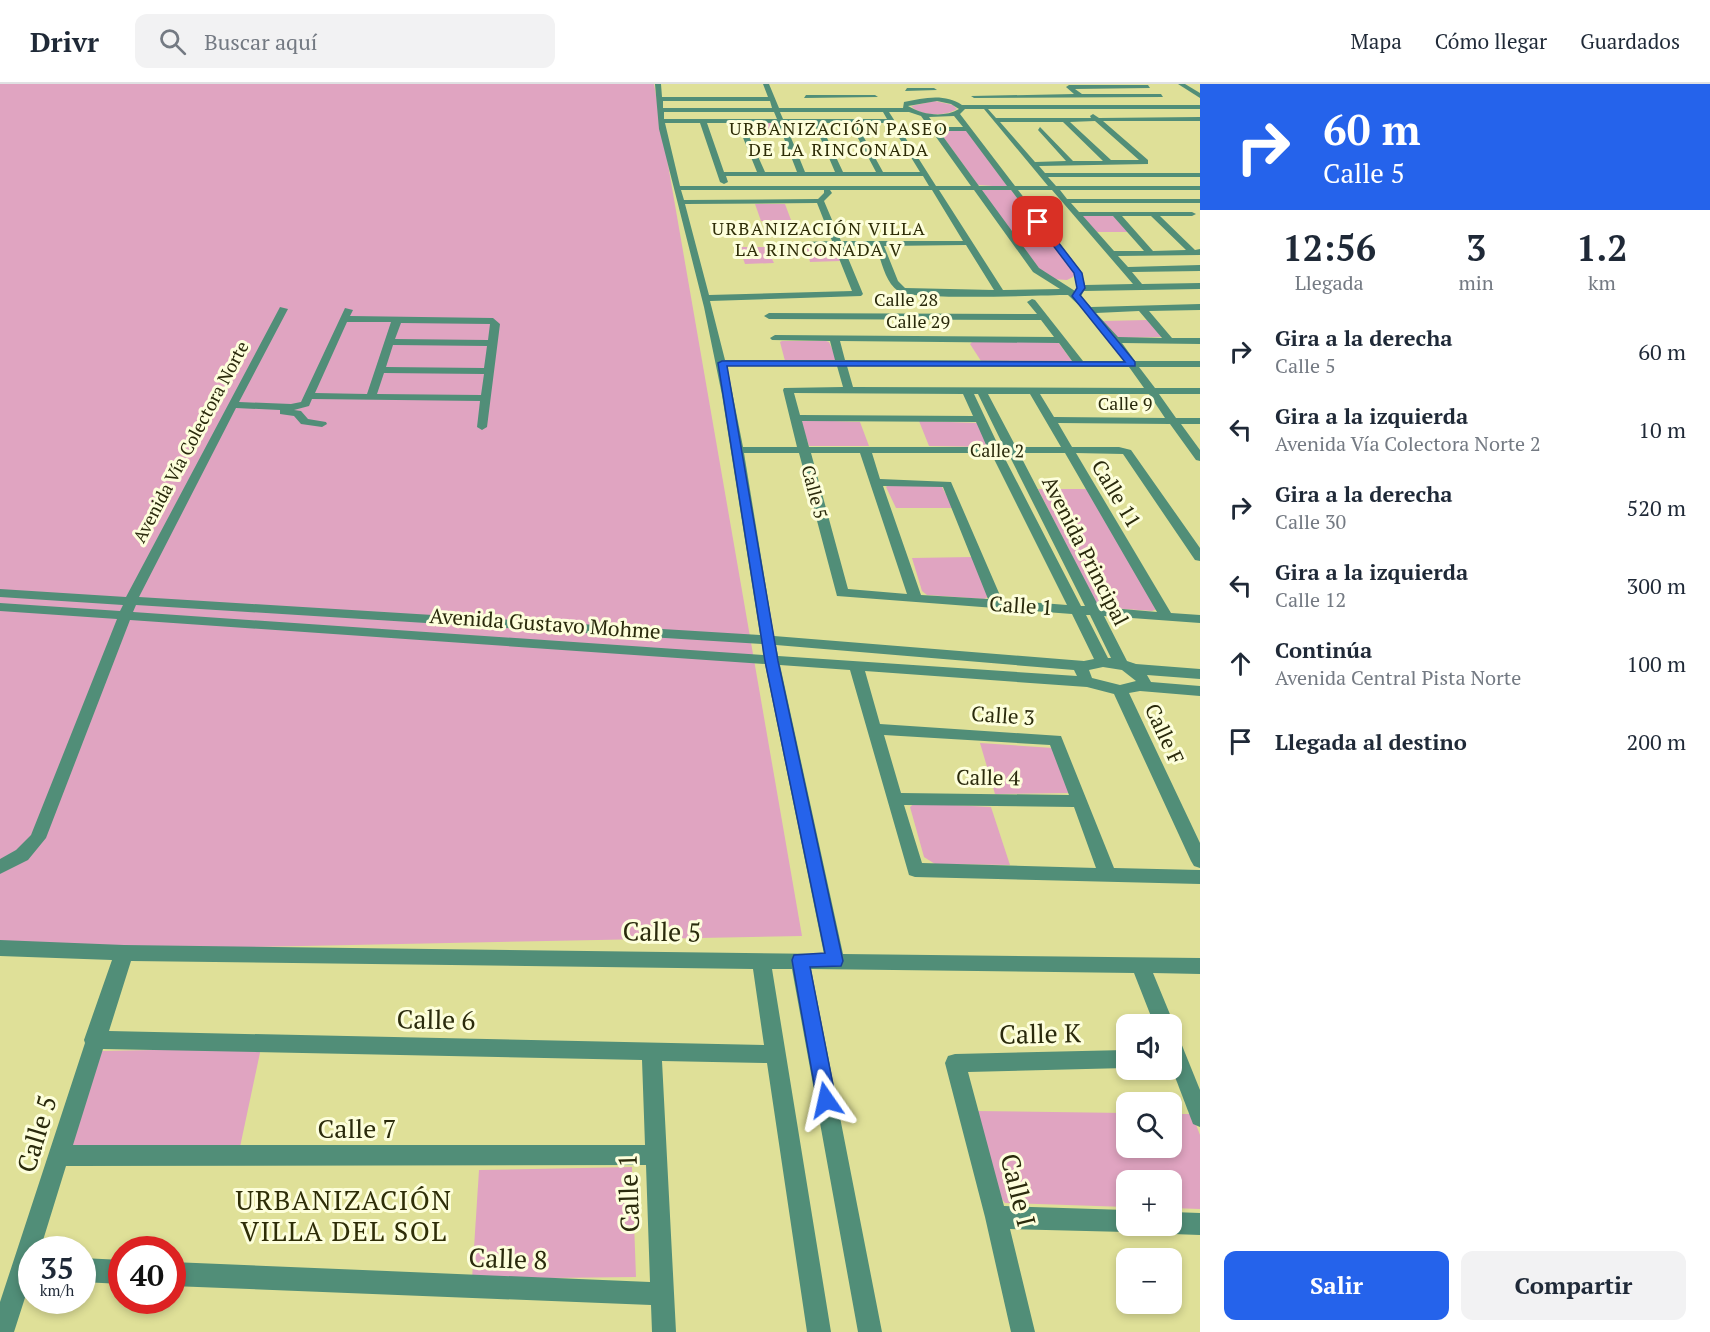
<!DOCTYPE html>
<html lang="es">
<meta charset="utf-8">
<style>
body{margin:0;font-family:"PT Serif",serif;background:#f2f2f3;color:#1f2937;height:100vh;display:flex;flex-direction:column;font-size:22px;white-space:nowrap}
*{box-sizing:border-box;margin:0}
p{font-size:20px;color:#747a83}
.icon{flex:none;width:33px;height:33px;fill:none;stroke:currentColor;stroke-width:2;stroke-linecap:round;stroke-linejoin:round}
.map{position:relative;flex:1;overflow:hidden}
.panel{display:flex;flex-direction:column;background:#fff;width:510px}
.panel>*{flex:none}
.hud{background:#2563eb;color:#fff;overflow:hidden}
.buttons{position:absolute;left:1116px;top:930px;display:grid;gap:12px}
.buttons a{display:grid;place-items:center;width:66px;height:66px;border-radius:12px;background:#fff;box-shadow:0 3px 9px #0003;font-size:30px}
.speed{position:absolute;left:18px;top:1152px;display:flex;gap:12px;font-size:30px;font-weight:700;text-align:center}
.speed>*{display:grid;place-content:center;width:78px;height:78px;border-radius:50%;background:#fff;box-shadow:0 3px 9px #0003;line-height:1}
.speed small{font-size:15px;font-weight:400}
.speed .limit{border:9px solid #d22;background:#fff;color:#111}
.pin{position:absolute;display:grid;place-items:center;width:51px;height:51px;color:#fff;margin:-26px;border-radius:12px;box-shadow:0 3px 9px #0006}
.me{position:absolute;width:66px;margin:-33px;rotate:349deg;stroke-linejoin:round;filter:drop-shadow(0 0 4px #0008)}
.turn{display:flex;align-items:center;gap:21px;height:126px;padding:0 24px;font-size:27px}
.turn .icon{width:78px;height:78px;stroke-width:2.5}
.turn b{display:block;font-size:42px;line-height:51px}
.eta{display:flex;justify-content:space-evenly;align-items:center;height:102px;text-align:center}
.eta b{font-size:36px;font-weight:700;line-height:42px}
.action{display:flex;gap:12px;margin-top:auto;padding:12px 24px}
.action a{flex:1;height:69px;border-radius:12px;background:#2563eb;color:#fff;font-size:24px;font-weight:700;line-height:69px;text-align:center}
.action a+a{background:#f2f2f3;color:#1f2937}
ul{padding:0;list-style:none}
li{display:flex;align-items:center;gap:18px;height:78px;padding:0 24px}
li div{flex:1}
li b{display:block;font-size:22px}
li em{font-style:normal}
header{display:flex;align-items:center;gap:36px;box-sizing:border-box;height:84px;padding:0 30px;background:#fff;border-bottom:2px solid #e0e1e3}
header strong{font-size:28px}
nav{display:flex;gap:33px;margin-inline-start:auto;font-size:21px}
.search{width:420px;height:54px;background:#f2f2f3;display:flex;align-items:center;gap:15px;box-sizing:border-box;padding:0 21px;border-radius:12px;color:#747a83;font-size:22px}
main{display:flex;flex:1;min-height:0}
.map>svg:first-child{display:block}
</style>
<header>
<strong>Drivr</strong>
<div class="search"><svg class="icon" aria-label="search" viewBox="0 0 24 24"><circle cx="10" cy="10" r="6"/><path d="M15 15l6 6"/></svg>Buscar aquí</div>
<nav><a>Mapa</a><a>Cómo llegar</a><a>Guardados</a></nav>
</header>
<main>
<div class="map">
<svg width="1200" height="1248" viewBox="0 0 1200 1248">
<rect width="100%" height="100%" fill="#dfe098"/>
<g fill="#e0a4c1">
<polygon points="0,0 654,0 802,852 0,868"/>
<path d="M935 17 953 21 957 25C945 33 920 32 911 22Z"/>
<polygon points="743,38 778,38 783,52 749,52"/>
<polygon points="966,46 1008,103 978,101 939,47"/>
<polygon points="982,105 1011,106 1075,188 1073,193 1067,196 1052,195 1043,190 981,107"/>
<polygon points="755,120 785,120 791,136 761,137"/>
<polygon points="1081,132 1114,132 1128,148 1097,148"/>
<polygon points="806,162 835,162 840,177 810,178"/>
<polygon points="739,163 766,163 774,179 745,180"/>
<polygon points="1147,236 1162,253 1118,254 1102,237"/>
<polygon points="782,257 826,257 829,258 837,276 785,277 780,258"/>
<polygon points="973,257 1058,258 1072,277 981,277 970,260"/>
<polygon points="805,336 860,338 869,362 809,362 801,338"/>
<polygon points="919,337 979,339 988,363 929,362"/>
<polygon points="889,401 941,401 953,424 896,424 886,403"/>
<polygon points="1038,405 1087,405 1157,525 1152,527 1098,523"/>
<polygon points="972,473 988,513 984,515 927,511 922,507 912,474"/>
<polygon points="980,659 1053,664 1070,709 995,710"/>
<polygon points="915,719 991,723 1010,781 935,780 924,773 910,723"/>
<polygon points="261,964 240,1063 67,1067 101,967"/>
<polygon points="976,1027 1126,1029 1126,1064 1172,1064 1172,1030 1192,1030 1200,1051 1200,1125 1172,1124 1172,1096 1126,1096 1126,1123 1005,1119 998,1110"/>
<polygon points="632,1083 636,1193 472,1195 479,1086"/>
</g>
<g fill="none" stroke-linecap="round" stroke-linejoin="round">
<g fill="#518e78" fill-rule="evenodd">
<path d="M655 0H661L662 13H768L763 0H769L779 24H903L904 18C923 14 945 9 962 21H1200V25H988L996 34H1091L1090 32 1093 30 1099 34 1200 33V37H1103L1148 76V80L1039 82 1045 89H1200V93H1048L1056 102H1200V106H1060L1067 115H1200V119H1071L1079 128H1192L1196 130 1192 132H1160L1195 166 1200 165V171L1118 172 1128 183 1200 181V187L1132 188 1142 200 1200 199V205L1084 207 1081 212 1091 223 1200 220V226L1149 227 1172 254H1200V260L1122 259 1135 277H1200V283H1139L1155 304H1200V310H1159L1176 334H1200V340H1181L1200 366V377L1196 376 1170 340 1058 339 1072 363H1119L1131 366 1200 464V477L1195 476 1123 370 1076 369 1171 529 1200 531V539L1104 532 1127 577 1136 580 1200 585V595L1147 591 1151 598 1200 602V612L1140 607 1129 609 1200 759V784L1194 782 1191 777 1114 610 1087 603 865 587 880 640 1061 652 1114 784 1200 786V800L915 793 909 791 850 586 780 581 843 870 1200 874V890L1153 889 1174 940 1172 945V940H1154L1134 889 811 885 882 1248H858L792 885H772L831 1248H807L767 979 662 977 676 1248H652L651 1221 172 1202V1178L650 1198 646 1081 66 1082 40 1166H32V1192L14 1248H0V1218L85 959 84 956 112 876 0 872V856L124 861 824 870 765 580 130 536 46 754 28 776 0 790V775L16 766 31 751 117 535 0 527V519L120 527 123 521 0 513V505L126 513 280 223 288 225 239 318 291 320 301 318 345 224 353 226 350 232 493 234 500 240 487 343 482 346 477 343 480 317 312 315 309 322 294 326 301 327 308 335 326 338 327 340 322 343 301 340 294 332 280 330V326L236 324 139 513 760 551 722 311 704 223 659 45ZM663 17H770L772 24H663ZM937 17 951 20 959 25C944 34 923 31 908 22ZM965 25H984L1048 102H1015L960 30ZM664 28H774L777 35H664ZM780 28H883L887 35H783ZM889 28H909L921 32 971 102H936ZM954 32 963 43H936L929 33ZM1095 37 1139 76H1111L1070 38ZM1000 38H1063L1103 77H1073L1040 43 1038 46 1066 77 1035 78ZM665 39H700L720 98 724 100 728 98 726 92H923L929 102H680ZM707 39H737L757 88H724ZM743 39H778L797 88H765ZM785 39H814L835 88H805ZM820 39H850L876 88H843ZM856 39H890L920 88H883ZM939 47H966L1007 102H979ZM681 106H824V109L818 115 684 116ZM830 106H932L963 157H841L824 117 832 109ZM939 106H974L1033 188 1060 205 1003 206ZM982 106H1011L1074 189 1077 204 1075 207 1039 184ZM1018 106H1052L1133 200 1085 201 1081 187ZM817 119 832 157 804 158 800 160 804 162H834L852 207 709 211 685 120ZM1083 132H1113L1144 167H1114ZM1122 132H1151L1186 166 1153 167ZM966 161 994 206 905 204 898 197 884 162ZM843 162H876C881 176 885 198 898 207 909 217 1044 211 1068 211L1086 228 1125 277H1083L1035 216 1032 215 1027 218 1037 230 769 229 764 232 769 235 1041 236 1054 253 775 251 770 254 772 256 830 257 835 276H725L710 217 861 212 863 210ZM1139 227 1162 254 1118 253 1096 229ZM347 238H391L367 310 315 309ZM401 239 490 240 488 256 395 255ZM840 257 1059 259 1072 277 845 276ZM393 261 487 262 484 284 386 283ZM727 282H837L843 303 784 304 783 306 797 363H743ZM847 282 1129 283 1144 304 853 303ZM384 289 484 290 481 311 377 310ZM794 309 963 310 973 332 800 331ZM974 310H978L1004 363H999ZM988 310H1030L1061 363H1016ZM1040 310H1149L1165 334 1054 333ZM802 337 976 338 987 363H809ZM744 369H799L837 512 1072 530 1094 575 1084 577 774 552ZM811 369H860L907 510 848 505ZM872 369H991L1067 521 1002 516 951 398 880 395ZM1002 369H1008L1085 522H1081ZM1019 369H1065L1157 528 1099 523ZM883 402 943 403 988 515 921 511ZM136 521 762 560 763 571 133 528ZM1086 531H1090L1111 574H1108ZM776 561 1074 586 1077 592 778 572ZM1103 583 1122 586 1136 597 1120 601 1092 594 1089 586ZM884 651 1050 661 1069 711 901 709ZM904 721 1074 723 1096 784 922 779ZM131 877 753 885 764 961 109 947ZM103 965 642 976 645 1061H73Z"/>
<polygon points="1178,0 1185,0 1200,9 1200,14"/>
<polygon points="1148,1 1150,4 1075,5 1082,10 1161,10 1163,13 974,14 971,12 1074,10 1066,3 1069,1"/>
<polygon points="907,4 934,4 937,6 905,7"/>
<polygon points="806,11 875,11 878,13 804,14"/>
<polygon points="1172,951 1179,954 1200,1006 1200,1043 1193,1040 1172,985"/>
<polygon points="1126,966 1126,984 968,988 1004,1122 1126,1126 1126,1142 1135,1142 1134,1145 1126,1148 1010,1145 1035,1248 1011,1248 985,1133 945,979 948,972 955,970"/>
<polygon points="1172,1128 1200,1129 1200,1151 1172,1150 1164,1147 1162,1142 1172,1142"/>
<polygon points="82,1174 122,1176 122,1200 82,1198"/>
</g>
</g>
<polygon fill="#2563eb" stroke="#184099" stroke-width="1.5" points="1036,136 1041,136 1082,189 1085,204 1080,211 1135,278 1135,282 727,282 778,577 843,877 841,882 810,883 836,1016 833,1022 826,1024 820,1022 817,1016 792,876 794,871 825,869 765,577 718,279 722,277 1125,278 1072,212 1077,204 1074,189 1036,139"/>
<g text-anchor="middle" stroke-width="6" stroke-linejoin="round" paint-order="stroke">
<g font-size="18" letter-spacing="1.5" fill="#2e2d07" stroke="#fdfedb">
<text x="839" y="51">URBANIZACIÓN PASEO<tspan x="839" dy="21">DE LA RINCONADA</tspan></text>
<text x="819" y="151">URBANIZACIÓN VILLA<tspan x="819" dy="21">LA RINCONADA V</tspan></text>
</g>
<g font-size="18" fill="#2a2a0c" stroke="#fdfedb">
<text x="906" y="222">Calle 28</text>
<text x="918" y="244">Calle 29</text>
<text x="1125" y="326">Calle 9</text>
<text transform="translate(191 358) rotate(-62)" y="6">Avenida Vía Colectora Norte</text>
<text transform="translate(997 367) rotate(1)" y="6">Calle 2</text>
<text transform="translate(814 408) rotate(75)" y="6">Calle 5</text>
</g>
<g font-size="21" fill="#2a2a0c" stroke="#fdfedb">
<text transform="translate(1116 410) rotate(59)" y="7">Calle 11</text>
<text transform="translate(1085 467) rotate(63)" y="7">Avenida Principal</text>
<text transform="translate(1021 522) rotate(4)" y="7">Calle 1</text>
<text transform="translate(545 540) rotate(4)" y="7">Avenida Gustavo Mohme</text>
<text transform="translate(1003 632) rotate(4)" y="7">Calle 3</text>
<text transform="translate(1164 650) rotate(65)" y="7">Calle F</text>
<text transform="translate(988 694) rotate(1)" y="7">Calle 4</text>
</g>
<g font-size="26" fill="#2a2a0c" stroke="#fdfedb">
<text transform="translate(662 848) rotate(1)" y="9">Calle 5</text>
<text transform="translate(436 936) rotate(1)" y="9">Calle 6</text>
<text transform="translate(1040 950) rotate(-1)" y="9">Calle K</text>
<text x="357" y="1054">Calle 7</text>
<text transform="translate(37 1050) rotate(-73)" y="9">Calle 5</text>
<text transform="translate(1018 1106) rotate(76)" y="9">Calle I</text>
<text transform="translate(629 1109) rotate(-92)" y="9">Calle 1</text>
<text transform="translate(508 1175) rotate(2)" y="9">Calle 8</text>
</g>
<g font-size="27" letter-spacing="1.5" fill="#2e2d07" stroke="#fdfedb">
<text x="344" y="1126">URBANIZACIÓN<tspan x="344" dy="31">VILLA DEL SOL</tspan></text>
</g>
</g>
</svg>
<div class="buttons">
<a><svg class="icon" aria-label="sound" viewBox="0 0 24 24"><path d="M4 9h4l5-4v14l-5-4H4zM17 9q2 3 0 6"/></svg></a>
<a><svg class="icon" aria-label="search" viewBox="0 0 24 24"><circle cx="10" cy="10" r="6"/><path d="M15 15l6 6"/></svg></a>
<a>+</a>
<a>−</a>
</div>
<div class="speed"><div>35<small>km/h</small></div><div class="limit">40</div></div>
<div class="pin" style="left:1038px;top:138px;background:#d93025"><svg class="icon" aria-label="arrive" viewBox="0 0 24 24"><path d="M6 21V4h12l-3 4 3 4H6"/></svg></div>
<svg class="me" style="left:826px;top:1016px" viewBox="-20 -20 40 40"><path d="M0-17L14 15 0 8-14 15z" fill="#2563eb" stroke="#fff" stroke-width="4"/></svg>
</div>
<section class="panel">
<div class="hud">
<div class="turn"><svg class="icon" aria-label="right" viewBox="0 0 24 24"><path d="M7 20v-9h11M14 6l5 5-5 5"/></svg><div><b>60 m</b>Calle 5</div></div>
</div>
<div class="eta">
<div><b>12:56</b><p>Llegada</p></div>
<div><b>3</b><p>min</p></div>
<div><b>1.2</b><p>km</p></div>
</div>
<ul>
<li><svg class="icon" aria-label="right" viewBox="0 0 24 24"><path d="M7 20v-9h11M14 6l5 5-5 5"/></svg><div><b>Gira a la derecha</b><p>Calle 5</p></div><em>60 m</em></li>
<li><svg class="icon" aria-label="left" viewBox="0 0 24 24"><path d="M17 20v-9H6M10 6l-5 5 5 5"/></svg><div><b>Gira a la izquierda</b><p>Avenida Vía Colectora Norte 2</p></div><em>10 m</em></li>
<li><svg class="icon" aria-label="right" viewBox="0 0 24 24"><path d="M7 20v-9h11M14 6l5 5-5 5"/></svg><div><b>Gira a la derecha</b><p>Calle 30</p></div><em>520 m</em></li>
<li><svg class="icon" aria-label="left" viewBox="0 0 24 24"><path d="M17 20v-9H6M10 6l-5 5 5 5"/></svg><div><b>Gira a la izquierda</b><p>Calle 12</p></div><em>300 m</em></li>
<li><svg class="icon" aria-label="ahead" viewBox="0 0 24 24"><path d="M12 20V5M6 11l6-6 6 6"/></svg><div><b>Continúa</b><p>Avenida Central Pista Norte</p></div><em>100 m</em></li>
<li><svg class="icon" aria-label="arrive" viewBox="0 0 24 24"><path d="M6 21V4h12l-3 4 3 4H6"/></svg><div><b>Llegada al destino</b></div><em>200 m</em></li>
</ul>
<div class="action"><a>Salir</a><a>Compartir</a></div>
</section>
</main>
